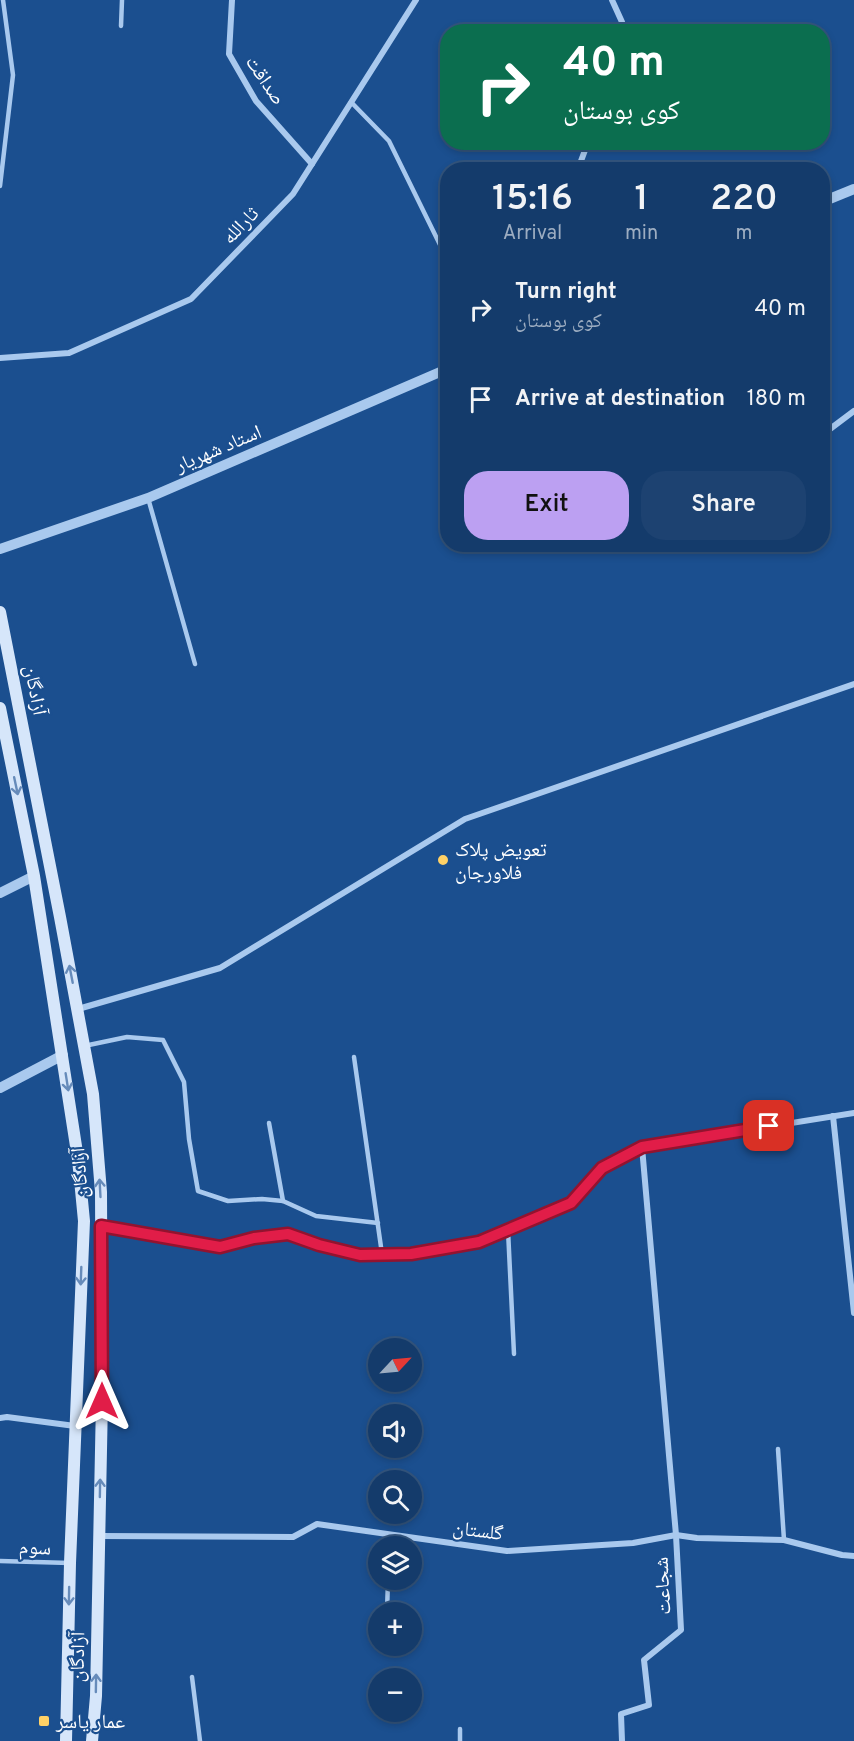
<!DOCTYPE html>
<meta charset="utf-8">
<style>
body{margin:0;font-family:Overpass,"Noto Naskh Arabic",sans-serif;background:#1d4271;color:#f1f3f6;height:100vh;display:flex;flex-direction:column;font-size:22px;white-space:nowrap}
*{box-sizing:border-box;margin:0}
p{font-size:20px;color:#9dadc1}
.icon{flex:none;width:33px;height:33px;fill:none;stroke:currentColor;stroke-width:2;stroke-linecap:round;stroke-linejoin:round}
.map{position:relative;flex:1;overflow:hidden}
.side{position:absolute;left:440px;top:162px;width:390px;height:390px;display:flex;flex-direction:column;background:#143b6b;border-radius:24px;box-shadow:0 3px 9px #0003,0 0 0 2px #33557e}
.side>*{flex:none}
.top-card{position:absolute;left:440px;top:24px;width:390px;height:126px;border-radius:24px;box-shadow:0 3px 9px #0003,0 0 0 2px #33557e;background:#0b6e4f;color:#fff;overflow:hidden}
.needle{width:39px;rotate:64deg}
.tools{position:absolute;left:368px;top:1338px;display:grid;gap:12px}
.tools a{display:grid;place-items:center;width:54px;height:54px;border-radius:50%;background:#143b6b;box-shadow:0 3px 9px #0003,0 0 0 2px #33557e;font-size:30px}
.pin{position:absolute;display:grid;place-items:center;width:51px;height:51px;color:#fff;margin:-26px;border-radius:12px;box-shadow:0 3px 9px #0006}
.me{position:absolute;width:66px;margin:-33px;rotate:0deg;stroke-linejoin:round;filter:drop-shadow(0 0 4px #0008)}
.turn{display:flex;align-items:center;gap:21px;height:126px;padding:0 24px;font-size:27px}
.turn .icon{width:78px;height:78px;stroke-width:2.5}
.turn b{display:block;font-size:42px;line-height:51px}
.eta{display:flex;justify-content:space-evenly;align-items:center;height:102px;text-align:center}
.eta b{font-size:36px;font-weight:600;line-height:42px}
.action{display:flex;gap:12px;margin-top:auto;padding:12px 24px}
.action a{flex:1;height:69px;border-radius:24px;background:#bca0f2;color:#111;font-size:24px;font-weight:600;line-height:69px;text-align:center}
.action a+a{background:#1d4271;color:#f1f3f6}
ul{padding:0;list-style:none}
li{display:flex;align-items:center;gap:18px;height:90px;padding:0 24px}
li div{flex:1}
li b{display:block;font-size:22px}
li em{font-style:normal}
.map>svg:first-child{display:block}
</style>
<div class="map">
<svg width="854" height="1741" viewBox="0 0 854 1741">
<rect width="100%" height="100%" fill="#1b4f8f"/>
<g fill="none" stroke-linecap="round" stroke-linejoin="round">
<g stroke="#a9c9ee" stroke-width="4.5">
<polyline points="121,26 122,0"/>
<polyline points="351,102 389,141 447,259"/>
<polyline points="0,186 13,75 3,0"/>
<polyline points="148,498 195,664"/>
<polyline points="84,1046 127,1037 163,1040 184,1082 189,1139 198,1191 228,1201 262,1199 283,1201 316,1216 378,1223"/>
<polyline points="354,1057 382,1254"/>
<polyline points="269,1123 283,1201"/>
<polyline points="508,1230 514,1354"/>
<polyline points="778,1449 784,1540"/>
<polyline points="389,1546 390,1535"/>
<polyline points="0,1561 70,1563"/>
<polyline points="387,1612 388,1580"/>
<polyline points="192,1677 200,1741"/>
<polyline points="460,1729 460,1741"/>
</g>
<g stroke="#a9c9ee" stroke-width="6">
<polyline points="232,0 229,54 256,101 312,164"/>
<polyline points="612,0 622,22 624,32"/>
<polyline points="584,170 581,161 588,142"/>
<polyline points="0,358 69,353 191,299 293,194 416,0"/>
<polyline points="822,435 854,411"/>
<polyline points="78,1009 220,968 465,819 854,684"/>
<polyline points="833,1116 854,1313"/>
<polyline points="101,1226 220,1247 254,1238 288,1234 319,1245 360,1255 411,1254 479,1242 571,1203 602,1168 642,1147 854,1113"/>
<polyline points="0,1418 7,1417 75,1426"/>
<polyline points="100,1536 293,1537 317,1524 507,1551 633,1543 676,1535 697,1538 784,1540 842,1555 854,1556"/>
<polyline points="622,1741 621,1714 649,1705 644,1660 681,1630 676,1535 642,1147"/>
</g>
<g stroke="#a9c9ee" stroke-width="10">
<polyline points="822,202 854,189"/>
<polyline points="0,549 148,498 447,369"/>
<polyline points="0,893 34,876"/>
<polyline points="0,1088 63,1055"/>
</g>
<g stroke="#d6e6fa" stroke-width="12">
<polyline points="0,612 60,917 93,1094 101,1192 102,1401 96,1696 92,1741"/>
<polyline points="0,708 34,876 78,1159 84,1221 70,1563 66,1741"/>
</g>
</g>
<defs><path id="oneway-shaft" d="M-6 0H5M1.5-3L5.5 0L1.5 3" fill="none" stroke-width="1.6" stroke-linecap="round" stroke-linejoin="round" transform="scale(1.5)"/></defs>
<g stroke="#668bba">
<use href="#oneway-shaft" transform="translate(16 786) rotate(78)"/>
<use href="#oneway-shaft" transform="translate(71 974) rotate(-101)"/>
<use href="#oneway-shaft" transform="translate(67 1082) rotate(81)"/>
<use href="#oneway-shaft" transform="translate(100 1188) rotate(-93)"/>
<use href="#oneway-shaft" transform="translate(81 1276) rotate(92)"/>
<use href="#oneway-shaft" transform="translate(100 1488) rotate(-89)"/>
<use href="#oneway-shaft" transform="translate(69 1596) rotate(91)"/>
<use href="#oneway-shaft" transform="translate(96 1683) rotate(-89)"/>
</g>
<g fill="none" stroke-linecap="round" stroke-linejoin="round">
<defs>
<polyline id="route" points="102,1401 101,1226 220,1247 254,1238 288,1234 319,1245 360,1255 411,1254 479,1242 571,1203 602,1168 642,1147 769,1126"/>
</defs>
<use href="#route" stroke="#92132f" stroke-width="15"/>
<use href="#route" stroke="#e11d48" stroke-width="10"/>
</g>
<g fill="#ffd166" stroke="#1b4f8f" stroke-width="2">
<circle cx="443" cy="860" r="6"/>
<rect x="38" y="1715" width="12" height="12" rx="3"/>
</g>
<g text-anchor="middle" stroke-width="4.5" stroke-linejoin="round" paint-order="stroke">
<g font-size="20" fill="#fff" stroke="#1b4f8f">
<text transform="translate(266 80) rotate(56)" y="7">صداقت</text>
<text transform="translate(240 225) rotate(-46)" y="7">ثارالله</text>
<text transform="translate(218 448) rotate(-23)" y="7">استاد شهریار</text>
<text transform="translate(36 690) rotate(79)" y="7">آزادگان</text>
<text transform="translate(79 1173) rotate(-94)" y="7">آزادگان</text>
<text transform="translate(478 1530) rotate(7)" y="7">گلستان</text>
<text transform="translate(35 1547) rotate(2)" y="7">سوم</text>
<text transform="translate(662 1586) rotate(-93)" y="7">شجاعت</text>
<text transform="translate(77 1657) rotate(-89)" y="7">آزادگان</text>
</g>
<g font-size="20" fill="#fff" stroke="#1b4f8f" text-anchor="start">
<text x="455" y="856">تعویض پلاک<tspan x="455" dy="23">فلاورجان</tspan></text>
<text x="56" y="1728">عمار یاسر</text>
</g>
</g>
</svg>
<div class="tools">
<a><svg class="needle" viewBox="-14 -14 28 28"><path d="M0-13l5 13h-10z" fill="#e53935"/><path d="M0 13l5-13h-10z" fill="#9dadc1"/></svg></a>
<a><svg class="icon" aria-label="sound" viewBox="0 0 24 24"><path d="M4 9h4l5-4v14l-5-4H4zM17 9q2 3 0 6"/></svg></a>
<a><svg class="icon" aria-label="search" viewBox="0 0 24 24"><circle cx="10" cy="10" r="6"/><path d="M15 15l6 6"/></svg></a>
<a><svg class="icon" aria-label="layers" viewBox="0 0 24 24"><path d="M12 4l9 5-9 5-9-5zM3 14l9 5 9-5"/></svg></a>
<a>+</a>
<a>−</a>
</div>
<div class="pin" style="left:769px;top:1126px;background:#d93025"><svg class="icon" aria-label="arrive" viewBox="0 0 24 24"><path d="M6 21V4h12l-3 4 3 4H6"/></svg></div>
<svg class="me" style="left:102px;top:1401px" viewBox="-20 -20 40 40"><path d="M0-17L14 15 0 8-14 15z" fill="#e11d48" stroke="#fff" stroke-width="4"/></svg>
<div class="top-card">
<div class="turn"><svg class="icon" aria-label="right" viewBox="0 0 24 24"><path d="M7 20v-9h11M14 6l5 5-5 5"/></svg><div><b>40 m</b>کوی بوستان</div></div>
</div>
<section class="side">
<div class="eta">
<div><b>15:16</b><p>Arrival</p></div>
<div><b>1</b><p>min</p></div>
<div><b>220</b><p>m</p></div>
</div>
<ul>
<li><svg class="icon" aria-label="right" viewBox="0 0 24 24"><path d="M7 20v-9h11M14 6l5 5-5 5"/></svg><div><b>Turn right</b><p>کوی بوستان</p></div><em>40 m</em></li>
<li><svg class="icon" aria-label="arrive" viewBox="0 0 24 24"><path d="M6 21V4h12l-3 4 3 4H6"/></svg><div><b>Arrive at destination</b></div><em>180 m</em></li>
</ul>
<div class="action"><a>Exit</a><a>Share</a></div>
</section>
</div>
